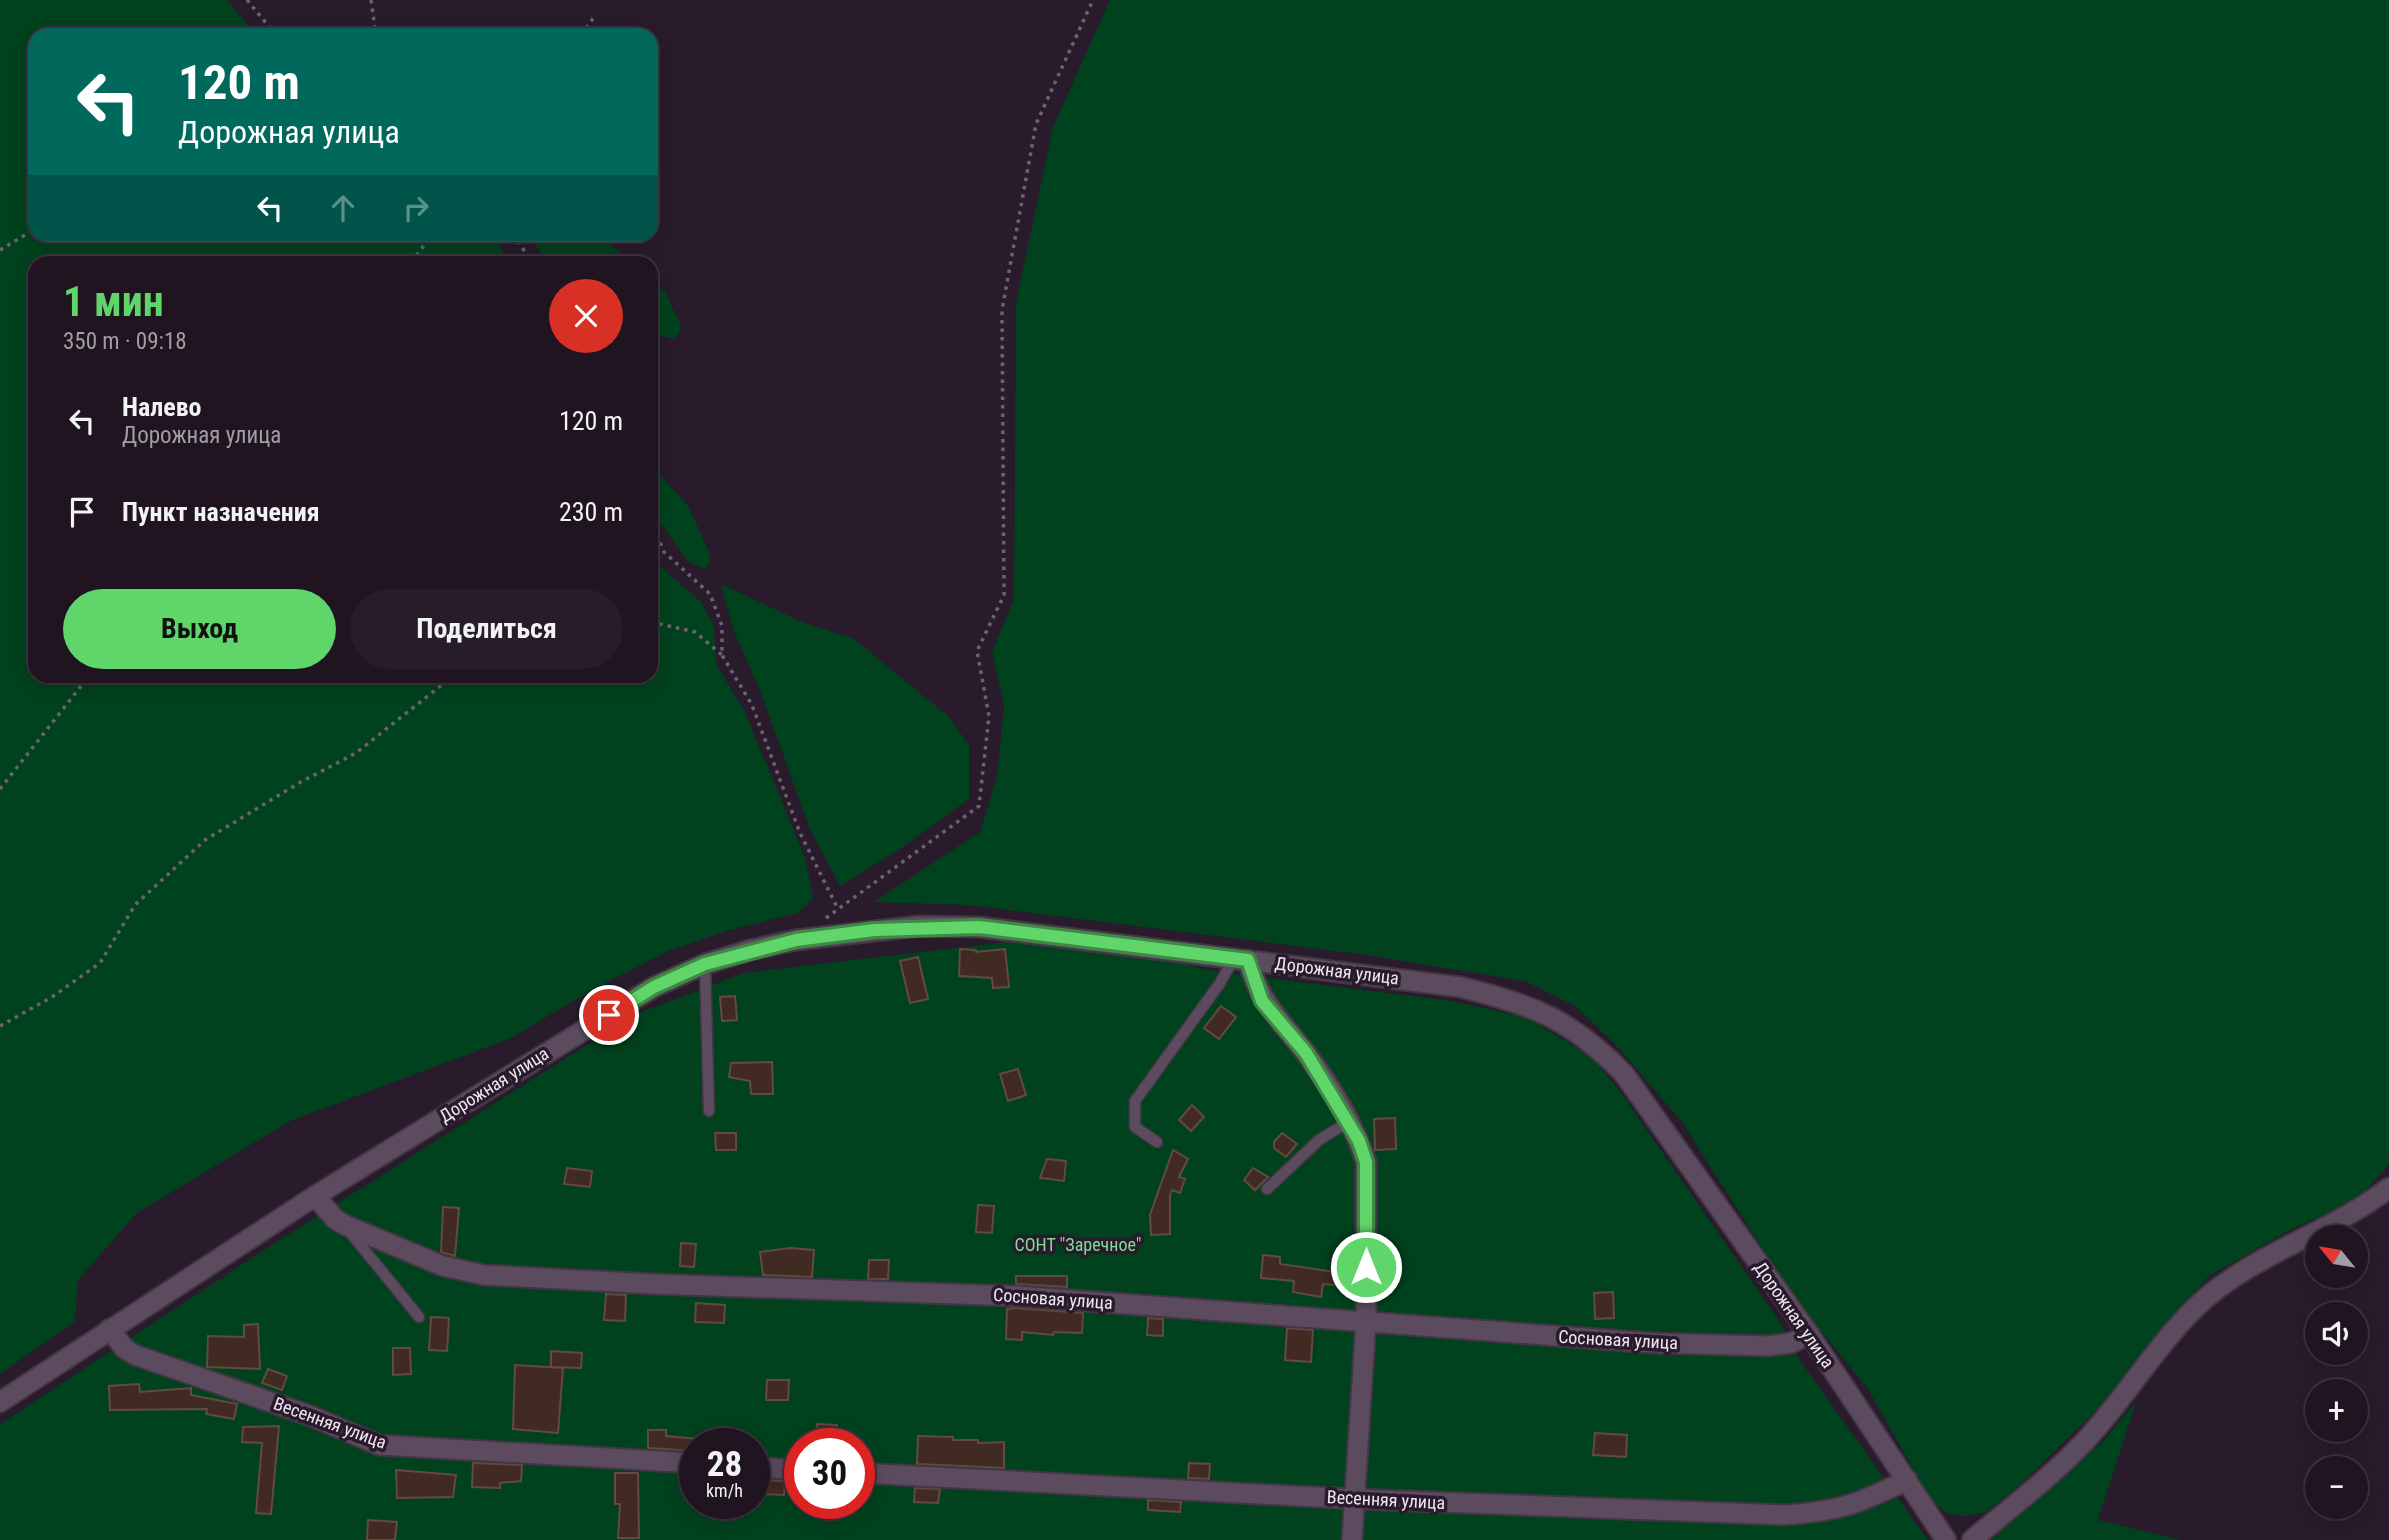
<!DOCTYPE html>
<html lang="ru">
<meta charset="utf-8">
<style>
body{margin:0;font-family:"Roboto Condensed",sans-serif;background:#271d29;color:#f1f3f6;height:100vh;display:flex;flex-direction:column;font-size:26px;white-space:nowrap}
*{box-sizing:border-box;margin:0}
p{font-size:23px;color:#a19ea5}
.icon{flex:none;width:38px;height:38px;fill:none;stroke:currentColor;stroke-width:2;stroke-linecap:round;stroke-linejoin:round}
.map{position:relative;flex:1;overflow:hidden}
.panel{position:absolute;left:28px;top:256px;width:630px;height:427px;display:flex;flex-direction:column;background:#1f1420;border-radius:21px;box-shadow:0 4px 18px #0003,0 0 0 2px #3c333e}
.panel>*{flex:none}
.top-card{position:absolute;left:28px;top:28px;width:630px;height:214px;border-radius:21px;box-shadow:0 4px 18px #0003,0 0 0 2px #3c333e;background:#00695c;color:#fff;overflow:hidden}
.needle{width:46px;rotate:300deg}
.fabs{position:absolute;left:2305px;top:1225px;display:grid;gap:14px}
.fabs a{display:grid;place-items:center;width:63px;height:63px;border-radius:50%;background:#1f1420;box-shadow:0 4px 18px #0003,0 0 0 2px #3c333e;font-size:35px}
.speed{position:absolute;left:679px;top:1428px;display:flex;gap:14px;font-size:35px;font-weight:700;text-align:center}
.speed>*{display:grid;place-content:center;width:91px;height:91px;border-radius:50%;background:#1f1420;box-shadow:0 4px 18px #0003,0 0 0 2px #3c333e;line-height:1}
.speed small{font-size:18px;font-weight:400}
.speed .limit{border:10px solid #d22;background:#fff;color:#111}
.pin{position:absolute;display:grid;place-items:center;width:60px;height:60px;color:#fff;margin:-30px;border:4px solid #fff;border-radius:50%;box-shadow:0 2px 7px #0007}
.me{position:absolute;width:77px;margin:-38px;rotate:0deg;stroke-linejoin:round;filter:drop-shadow(0 0 5px #0008)}
.turn{display:flex;align-items:center;gap:24px;height:147px;padding:0 35px;font-size:32px}
.turn .icon{width:91px;height:91px;stroke-width:2.5}
.turn b{display:block;font-size:49px;line-height:60px}
.lanes{display:flex;align-items:center;height:66px;padding:0 35px;background:#0003;justify-content:center;gap:35px;direction:ltr}
.lanes .off{opacity:.35}
.round{display:grid;place-items:center;flex:none;width:74px;height:74px;border-radius:37px;background:#271d29}
.head{display:flex;align-items:center;justify-content:space-between;height:119px;padding:0 35px}
h1{font-size:42px;font-weight:700;line-height:52px;color:#60d56a}
.button{display:flex;gap:14px;margin-top:auto;padding:14px 35px}
.button a{flex:1;height:80px;border-radius:42px;background:#60d56a;color:#111;font-size:28px;font-weight:700;line-height:80px;text-align:center}
.button a+a{background:#271d29;color:#f1f3f6}
ul{padding:0;list-style:none}
li{display:flex;align-items:center;gap:21px;height:91px;padding:0 35px}
li div{flex:1}
li b{display:block;font-size:26px}
li em{font-style:normal}
.map>svg:first-child{display:block}
</style>
<div class="map">
<svg width="2389" height="1540" viewBox="0 0 2389 1540">
<rect width="100%" height="100%" fill="#291b2b"/>
<g fill="#00421e" fill-rule="evenodd">
<polygon points="0,0 227,0 256,35 35,35 35,234 491,235 511,262 35,262 35,676 651,676 651,553 653,560 701,602 713,624 717,666 744,710 806,860 813,899 798,913 729,930 666,952 590,991 511,1038 290,1121 137,1213 78,1280 75,1321 0,1374"/>
<polygon points="1110,0 2389,0 2389,1164 2358,1199 2290,1230 2209,1276 2162,1329 2097,1410 2022,1483 1986,1512 1963,1516 1947,1513 1931,1500 1868,1389 1792,1295 1682,1122 1615,1044 1575,1006 1525,981 1367,955 969,905 874,902 980,832 997,777 1004,706 992,652 1014,599 1016,303 1053,127"/>
<polygon points="529,235 597,235 633,262 547,262"/>
<polygon points="651,279 665,292 682,328 675,339 651,334"/>
<polygon points="651,464 688,506 711,556 706,570 688,561 651,510"/>
<polygon points="721,584 802,622 853,638 949,717 969,745 969,799 903,847 840,886 810,829 759,688 733,629"/>
<path d="M1006 942 1140 955 1219 972 1445 1000 1526 1017 1589 1055 1617 1087 1782 1325 1794 1352 1928 1540H0V1424L275 1243 634 1015 744 973ZM695 1444H754V1503H695ZM800 1444H859V1503H800Z"/>
<polygon points="2136,1402 2098,1520 2179,1540 1991,1540 2103,1441"/>
</g>
<g fill="#412a22" stroke="#634a41" stroke-width="2">
<polygon points="960,949 976,950 976,952 1005,949 1009,987 993,988 992,978 959,976"/>
<polygon points="918,957 928,999 910,1003 900,961"/>
<polygon points="735,996 737,1020 722,1021 720,997"/>
<polygon points="1221,1006 1236,1017 1219,1039 1204,1028"/>
<polygon points="772,1062 773,1094 751,1094 750,1081 729,1077 731,1063"/>
<polygon points="1018,1069 1026,1095 1008,1101 1000,1074"/>
<polygon points="1192,1105 1204,1117 1191,1131 1179,1120"/>
<polygon points="1395,1118 1396,1149 1375,1150 1374,1119"/>
<polygon points="715,1133 736,1133 736,1150 716,1150"/>
<polygon points="1282,1133 1297,1144 1286,1157 1274,1148 1274,1142"/>
<polygon points="1173,1150 1188,1159 1179,1177 1185,1179 1180,1193 1172,1190 1170,1195 1170,1234 1151,1235 1150,1215"/>
<polygon points="1047,1159 1066,1161 1064,1181 1040,1178"/>
<polygon points="567,1168 592,1171 590,1187 564,1184"/>
<polygon points="1253,1168 1268,1177 1255,1190 1244,1180"/>
<polygon points="978,1205 994,1206 992,1233 976,1232"/>
<polygon points="443,1207 459,1208 455,1256 441,1252"/>
<polygon points="681,1243 696,1244 694,1267 680,1266"/>
<polygon points="790,1248 814,1250 812,1277 763,1275 760,1252"/>
<polygon points="1263,1255 1280,1257 1280,1264 1336,1272 1335,1285 1323,1284 1321,1297 1293,1292 1294,1281 1261,1278"/>
<polygon points="869,1260 889,1260 888,1279 868,1279"/>
<polygon points="1016,1276 1067,1276 1067,1287 1016,1284"/>
<polygon points="1613,1292 1614,1318 1595,1319 1594,1293"/>
<polygon points="606,1294 626,1295 625,1321 604,1320"/>
<polygon points="696,1303 725,1305 724,1323 695,1322"/>
<polygon points="1016,1308 1083,1313 1082,1333 1054,1332 1053,1335 1022,1332 1022,1340 1006,1339 1007,1309"/>
<polygon points="431,1317 449,1318 447,1351 429,1350"/>
<polygon points="1148,1318 1163,1319 1163,1336 1147,1335"/>
<polygon points="258,1324 260,1369 207,1367 208,1336 244,1337 244,1325"/>
<polygon points="1287,1328 1313,1330 1311,1362 1285,1360"/>
<polygon points="393,1348 410,1348 411,1374 393,1375"/>
<polygon points="551,1351 582,1353 581,1368 551,1367"/>
<polygon points="515,1365 563,1368 558,1433 513,1429"/>
<polygon points="268,1369 287,1376 282,1390 262,1383"/>
<polygon points="767,1380 789,1380 788,1400 766,1400"/>
<polygon points="139,1384 140,1392 191,1388 191,1395 237,1404 234,1419 206,1414 207,1409 110,1410 109,1386"/>
<polygon points="817,1424 837,1425 835,1444 815,1444"/>
<polygon points="279,1426 271,1514 256,1513 262,1443 242,1442 243,1427"/>
<polygon points="648,1430 666,1430 666,1436 711,1440 711,1444 695,1444 695,1451 648,1448"/>
<polygon points="1595,1433 1627,1435 1626,1457 1593,1455"/>
<polygon points="918,1436 953,1437 953,1440 978,1440 978,1443 1004,1442 1004,1468 917,1464"/>
<polygon points="473,1463 522,1465 521,1481 500,1483 500,1488 472,1487"/>
<polygon points="1189,1463 1210,1464 1209,1479 1188,1478"/>
<polygon points="396,1470 456,1475 453,1497 397,1498"/>
<polygon points="615,1473 638,1473 639,1538 618,1538 620,1504 615,1504"/>
<polygon points="763,1480 785,1481 784,1495 761,1494"/>
<polygon points="915,1488 940,1489 938,1503 914,1502"/>
<polygon points="1148,1500 1181,1502 1180,1512 1148,1510"/>
<polygon points="368,1520 397,1522 395,1540 367,1540"/>
</g>
<g fill="none" stroke-linecap="round" stroke-linejoin="round">
<defs>
<g id="lane">
<polyline points="705,964 709,1111"/>
<polyline points="1157,1142 1135,1127 1135,1101 1220,983 1234,958"/>
<polyline points="1267,1189 1319,1140 1348,1122"/>
<polyline points="349,1231 419,1317"/>
</g>
<g id="street">
<path d="M1248 960C1259 1002 1280 1019 1305 1052 1329 1084 1354 1124 1366 1162V1320L1352 1540"/>
<polyline points="315,1196 335,1219 345,1225 443,1266 484,1275 654,1284 1017,1296 1653,1343 1768,1346 1791,1343 1809,1334"/>
<polyline points="110,1329 124,1348 135,1355 311,1416 379,1445 695,1463"/>
<path d="M0 1402 315 1196 654 987 705 964 750 950 796 940 919 926 979 927 1460 987C1533 1005 1571 1019 1624 1074L1809 1334 1946 1540"/>
<polyline points="754,1467 800,1470"/>
<path d="M859 1473 1355 1499 1785 1515C1840 1511 1858 1504 1907 1480"/>
<path d="M1972 1540C2010 1508 2050 1478 2084 1442 2124 1400 2154 1348 2196 1307 2251 1254 2329 1234 2389 1188"/>
</g>
</defs>
<use href="#lane" stroke="#433644" stroke-width="13"/>
<use href="#street" stroke="#433644" stroke-width="23"/>
<g stroke="#6f6270" stroke-width="3.5" stroke-dasharray="3.5 5" stroke-linecap="butt">
<polyline points="247,0 276,35"/>
<polyline points="371,0 376,35"/>
<polyline points="581,35 594,17"/>
<polyline points="513,234 532,262"/>
<polyline points="0,250 35,229"/>
<polyline points="411,262 433,234"/>
<polyline points="651,519 664,552 710,594 722,626 722,655 752,705 800,833 838,909"/>
<polyline points="651,622 695,632 722,655"/>
<polyline points="0,789 89,676"/>
<polyline points="826,918 979,806 989,716 977,651 1004,595 1002,310 1036,124 1093,0"/>
<polyline points="0,1026 52,997 100,963 135,905 205,840 299,783 356,753 453,676"/>
</g>
<use href="#lane" stroke="#5c4b5e" stroke-width="10"/>
<use href="#street" stroke="#5c4b5e" stroke-width="19"/>
</g>
<g fill="none" stroke-linecap="round" stroke-linejoin="round">
<defs>
<polyline id="route" points="609,1015 654,987 705,964 796,940 874,930 979,927 1248,960 1262,1001 1306,1053 1359,1141 1366,1162 1366,1267"/>
</defs>
<use href="#route" stroke="#3e8a45" stroke-width="18"/>
<use href="#route" stroke="#60d56a" stroke-width="12"/>
</g>
<g text-anchor="middle" stroke-width="7" stroke-linejoin="round" paint-order="stroke">
<g font-size="18" fill="#f0e6f1" stroke="#291b2b">
<text transform="translate(1337 971) rotate(7)" y="6">Дорожная улица</text>
<text transform="translate(494 1085) rotate(-32)" y="6">Дорожная улица</text>
<text transform="translate(1053 1299) rotate(4)" y="6">Сосновая улица</text>
<text transform="translate(1794 1315) rotate(55)" y="6">Дорожная улица</text>
<text transform="translate(1618 1340) rotate(3)" y="6">Сосновая улица</text>
<text transform="translate(330 1423) rotate(20)" y="6">Весенняя улица</text>
<text transform="translate(1386 1500) rotate(3)" y="6">Весенняя улица</text>
</g>
<g font-size="18" fill="#7ddd99" stroke="#291b2b">
<text x="1078" y="1251">СОНТ "Заречное"</text>
</g>
</g>
</svg>
<div class="fabs">
<a><svg class="needle" viewBox="-14 -14 28 28"><path d="M0-13l5 13h-10z" fill="#e53935"/><path d="M0 13l5-13h-10z" fill="#a19ea5"/></svg></a>
<a><svg class="icon" aria-label="sound" viewBox="0 0 24 24"><path d="M4 9h4l5-4v14l-5-4H4zM17 9q2 3 0 6"/></svg></a>
<a>+</a>
<a>−</a>
</div>
<div class="speed"><div>28<small>km/h</small></div><div class="limit">30</div></div>
<div class="pin" style="left:609px;top:1015px;background:#d93025"><svg class="icon" aria-label="arrive" viewBox="0 0 24 24"><path d="M6 21V4h12l-3 4 3 4H6"/></svg></div>
<svg class="me" style="left:1366px;top:1267px" viewBox="-20 -20 40 40"><circle r="17" fill="#60d56a" stroke="#fff" stroke-width="3"/><path d="M0-11L8 9 0 5-8 9z" fill="#fff"/></svg>
<div class="top-card">
<div class="turn"><svg class="icon" aria-label="left" viewBox="0 0 24 24"><path d="M17 20v-9H6M10 6l-5 5 5 5"/></svg><div><b>120 m</b>Дорожная улица</div></div>
<div class="lanes"><svg class="icon" aria-label="left" viewBox="0 0 24 24"><path d="M17 20v-9H6M10 6l-5 5 5 5"/></svg><svg class="icon off" aria-label="ahead" viewBox="0 0 24 24"><path d="M12 20V5M6 11l6-6 6 6"/></svg><svg class="icon off" aria-label="right" viewBox="0 0 24 24"><path d="M7 20v-9h11M14 6l5 5-5 5"/></svg></div>
</div>
<section class="panel">
<div class="head"><div><h1>1 мин</h1><p>350 m · 09:18</p></div><a class="round" style="background:#d93025;color:#fff"><svg class="icon" aria-label="close" viewBox="0 0 24 24"><path d="M6 6l12 12M18 6L6 18"/></svg></a></div>
<ul>
<li><svg class="icon" aria-label="left" viewBox="0 0 24 24"><path d="M17 20v-9H6M10 6l-5 5 5 5"/></svg><div><b>Налево</b><p>Дорожная улица</p></div><em>120 m</em></li>
<li><svg class="icon" aria-label="arrive" viewBox="0 0 24 24"><path d="M6 21V4h12l-3 4 3 4H6"/></svg><div><b>Пункт назначения</b></div><em>230 m</em></li>
</ul>
<div class="button"><a>Выход</a><a>Поделиться</a></div>
</section>
</div>
